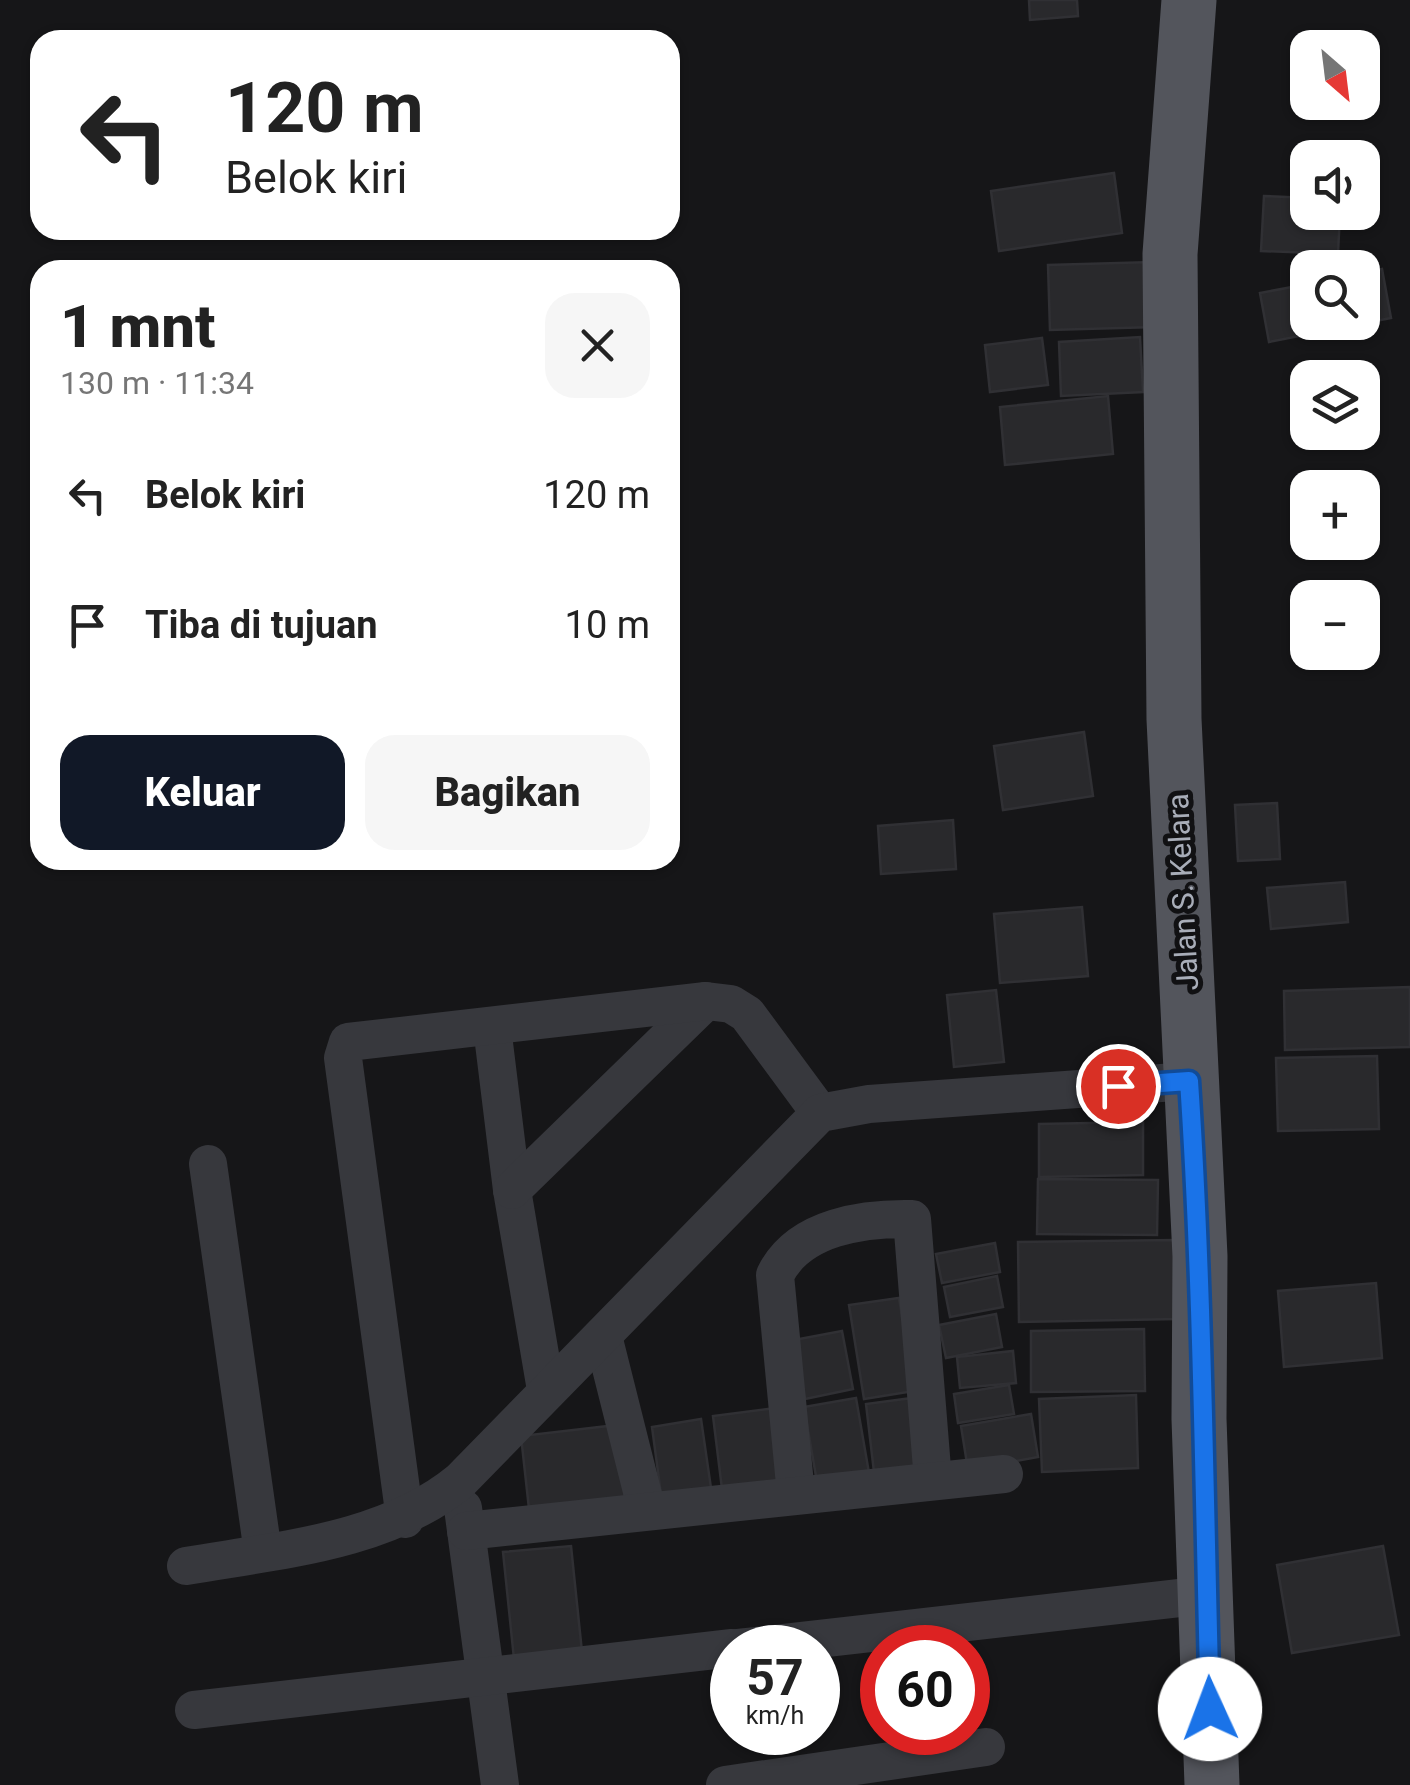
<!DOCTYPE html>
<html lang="id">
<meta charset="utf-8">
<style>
body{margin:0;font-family:Roboto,sans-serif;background:#f6f6f6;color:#222;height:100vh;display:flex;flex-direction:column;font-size:38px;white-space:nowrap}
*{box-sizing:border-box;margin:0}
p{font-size:32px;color:#767676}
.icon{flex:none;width:55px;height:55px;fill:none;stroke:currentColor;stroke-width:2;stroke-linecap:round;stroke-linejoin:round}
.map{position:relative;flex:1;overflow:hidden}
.details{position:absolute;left:30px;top:260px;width:650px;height:610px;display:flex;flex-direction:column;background:#fff;border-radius:30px;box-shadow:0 2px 8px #0004}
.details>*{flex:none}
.banner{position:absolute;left:30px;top:30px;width:650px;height:210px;border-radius:30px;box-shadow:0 2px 8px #0004;background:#fff;color:#222;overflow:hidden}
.needle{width:65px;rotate:152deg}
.fabs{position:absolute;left:1290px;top:30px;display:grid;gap:20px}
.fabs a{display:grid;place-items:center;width:90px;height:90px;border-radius:20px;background:#fff;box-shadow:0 2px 8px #0004;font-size:50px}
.speed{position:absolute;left:710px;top:1625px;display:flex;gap:20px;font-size:50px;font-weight:700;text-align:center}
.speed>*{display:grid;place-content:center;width:130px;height:130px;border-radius:50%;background:#fff;box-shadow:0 2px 8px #0004;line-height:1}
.speed small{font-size:25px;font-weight:400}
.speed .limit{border:15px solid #d22;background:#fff;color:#111}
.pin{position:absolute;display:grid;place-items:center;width:85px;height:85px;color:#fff;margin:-42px;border:5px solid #fff;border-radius:50%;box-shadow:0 2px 10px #0007}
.me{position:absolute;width:110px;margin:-55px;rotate:358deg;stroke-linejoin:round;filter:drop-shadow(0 0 8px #0008)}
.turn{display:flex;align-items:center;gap:35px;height:210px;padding:0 30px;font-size:45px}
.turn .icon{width:130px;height:130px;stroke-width:2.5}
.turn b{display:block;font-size:70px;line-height:85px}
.round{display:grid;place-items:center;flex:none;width:105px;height:105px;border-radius:30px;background:#f6f6f6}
.summary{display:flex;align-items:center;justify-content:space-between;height:170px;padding:0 30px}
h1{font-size:60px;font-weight:800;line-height:75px}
.cta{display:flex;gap:20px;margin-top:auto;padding:20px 30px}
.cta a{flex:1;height:115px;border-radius:30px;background:#111827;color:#fff;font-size:40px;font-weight:800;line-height:115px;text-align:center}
.cta a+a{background:#f6f6f6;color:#222}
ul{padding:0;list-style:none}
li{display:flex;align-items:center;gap:30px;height:130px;padding:0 30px}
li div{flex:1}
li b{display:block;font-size:38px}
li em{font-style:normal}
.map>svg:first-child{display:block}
</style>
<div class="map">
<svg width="1410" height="1785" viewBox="0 0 1410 1785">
<rect width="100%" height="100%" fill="#161618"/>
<g fill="#29292c" stroke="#303034" stroke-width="2.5">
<polygon points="1029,0 1077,0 1078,16 1030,20"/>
<polygon points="1114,173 1122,233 999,251 991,191"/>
<polygon points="1264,196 1308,198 1308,212 1340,212 1338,254 1261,251"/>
<polygon points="1153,262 1155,327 1050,330 1048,265"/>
<polygon points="1382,269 1391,318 1269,342 1260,293 1308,284 1308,322 1362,322 1362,273"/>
<polygon points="1140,337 1143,392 1061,396 1059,342"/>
<polygon points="1042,338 1048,385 990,392 985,345"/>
<polygon points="1108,396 1113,454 1005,465 1000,407"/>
<polygon points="1084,732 1093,796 1003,810 994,746"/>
<polygon points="1277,803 1280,859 1238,861 1235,805"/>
<polygon points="953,820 956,869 881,874 878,826"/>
<polygon points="1345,882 1348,922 1271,929 1267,888"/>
<polygon points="1082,907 1088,976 1000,983 994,914"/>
<polygon points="1410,987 1410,1047 1285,1050 1284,991"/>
<polygon points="996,990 1004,1062 954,1067 947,995"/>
<polygon points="1377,1056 1379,1129 1278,1131 1276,1058"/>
<polygon points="1143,1122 1143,1175 1039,1177 1039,1124"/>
<polygon points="1038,1179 1158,1180 1157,1235 1037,1234"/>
<polygon points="1175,1240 1176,1319 1019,1322 1018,1242"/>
<polygon points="995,1243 1000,1272 942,1283 936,1254"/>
<polygon points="997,1276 1003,1307 950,1317 944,1287"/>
<polygon points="1376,1283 1382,1358 1284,1367 1278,1291"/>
<polygon points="899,1298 914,1391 864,1399 849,1305"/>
<polygon points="996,1314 1002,1347 946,1358 939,1325"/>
<polygon points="1144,1329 1145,1391 1031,1392 1031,1331"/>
<polygon points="842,1331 853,1389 805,1399 794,1340"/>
<polygon points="1013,1351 1016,1383 960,1388 957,1357"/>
<polygon points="1009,1385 1014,1414 958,1423 954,1394"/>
<polygon points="1136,1395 1138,1468 1042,1472 1039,1399"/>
<polygon points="856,1398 869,1473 817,1482 804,1407"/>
<polygon points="912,1398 920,1466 874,1472 866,1404"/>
<polygon points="776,1408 785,1489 723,1497 713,1416"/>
<polygon points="1031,1414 1038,1457 968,1470 961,1426"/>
<polygon points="701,1419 712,1495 662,1502 652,1427"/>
<polygon points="617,1425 625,1499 529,1509 521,1436"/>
<polygon points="571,1546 582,1652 514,1659 503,1552"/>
<polygon points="1383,1546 1399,1635 1292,1653 1277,1565"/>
</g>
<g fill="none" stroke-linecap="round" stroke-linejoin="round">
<g stroke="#37383d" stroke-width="38">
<polyline points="492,1027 512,1190 546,1390"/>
<polyline points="208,1164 263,1553"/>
<polyline points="512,1190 706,1001"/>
<polyline points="603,1336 647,1511"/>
<path d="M796 1495 775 1275C799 1226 865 1218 912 1219L933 1481"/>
<polyline points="463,1508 500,1785"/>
<polyline points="405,1519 343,1058 348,1042 706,1001 731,1004 747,1014 820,1113"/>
<polyline points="466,1531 1004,1474"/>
<path d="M186 1566C279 1550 386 1542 460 1481L820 1113 869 1104 1189 1081"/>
<polyline points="738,1648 1206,1595"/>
<polyline points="194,1710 732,1648"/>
<polyline points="725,1785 986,1747"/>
</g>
<polyline stroke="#53555c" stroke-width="55" points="1189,0 1170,254 1174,719 1200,1256 1199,1419 1212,1785"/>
</g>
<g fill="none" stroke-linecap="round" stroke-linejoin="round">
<defs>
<path id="route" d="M1118 1086 1189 1081C1203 1290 1204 1500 1210 1709"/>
</defs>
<use href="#route" stroke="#114b97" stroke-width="25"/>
<use href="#route" stroke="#1a73e8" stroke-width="18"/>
</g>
<g text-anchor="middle" stroke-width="10" stroke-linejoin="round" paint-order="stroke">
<g font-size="30" fill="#a8adb8" stroke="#111113">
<text transform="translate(1183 892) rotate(-93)" y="10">Jalan S. Kelara</text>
</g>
</g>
</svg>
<div class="fabs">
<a><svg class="needle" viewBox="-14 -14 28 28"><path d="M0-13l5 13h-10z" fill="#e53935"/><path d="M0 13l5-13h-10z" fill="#767676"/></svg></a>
<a><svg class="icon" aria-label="sound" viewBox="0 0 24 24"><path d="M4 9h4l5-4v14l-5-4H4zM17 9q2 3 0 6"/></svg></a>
<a><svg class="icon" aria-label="search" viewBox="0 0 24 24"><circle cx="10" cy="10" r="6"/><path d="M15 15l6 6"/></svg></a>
<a><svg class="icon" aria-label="layers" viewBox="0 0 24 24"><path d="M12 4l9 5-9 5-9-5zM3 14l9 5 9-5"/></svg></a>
<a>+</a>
<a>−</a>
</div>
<div class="speed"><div>57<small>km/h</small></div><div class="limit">60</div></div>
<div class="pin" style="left:1118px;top:1086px;background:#d93025"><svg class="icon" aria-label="arrive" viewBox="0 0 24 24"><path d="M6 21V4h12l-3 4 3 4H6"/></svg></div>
<svg class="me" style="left:1210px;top:1709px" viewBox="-20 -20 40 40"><circle r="19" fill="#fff"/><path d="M0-13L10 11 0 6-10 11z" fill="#1a73e8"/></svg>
<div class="banner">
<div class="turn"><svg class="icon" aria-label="left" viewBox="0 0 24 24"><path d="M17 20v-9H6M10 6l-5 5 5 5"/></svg><div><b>120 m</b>Belok kiri</div></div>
</div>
<section class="details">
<div class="summary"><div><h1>1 mnt</h1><p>130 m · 11:34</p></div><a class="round"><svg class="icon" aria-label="close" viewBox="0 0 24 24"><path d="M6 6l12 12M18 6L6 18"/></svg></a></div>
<ul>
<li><svg class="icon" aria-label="left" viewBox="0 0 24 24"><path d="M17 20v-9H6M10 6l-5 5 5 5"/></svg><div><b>Belok kiri</b></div><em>120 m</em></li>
<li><svg class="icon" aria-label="arrive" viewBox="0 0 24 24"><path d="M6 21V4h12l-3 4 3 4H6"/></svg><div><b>Tiba di tujuan</b></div><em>10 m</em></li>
</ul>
<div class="cta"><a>Keluar</a><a>Bagikan</a></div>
</section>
</div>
